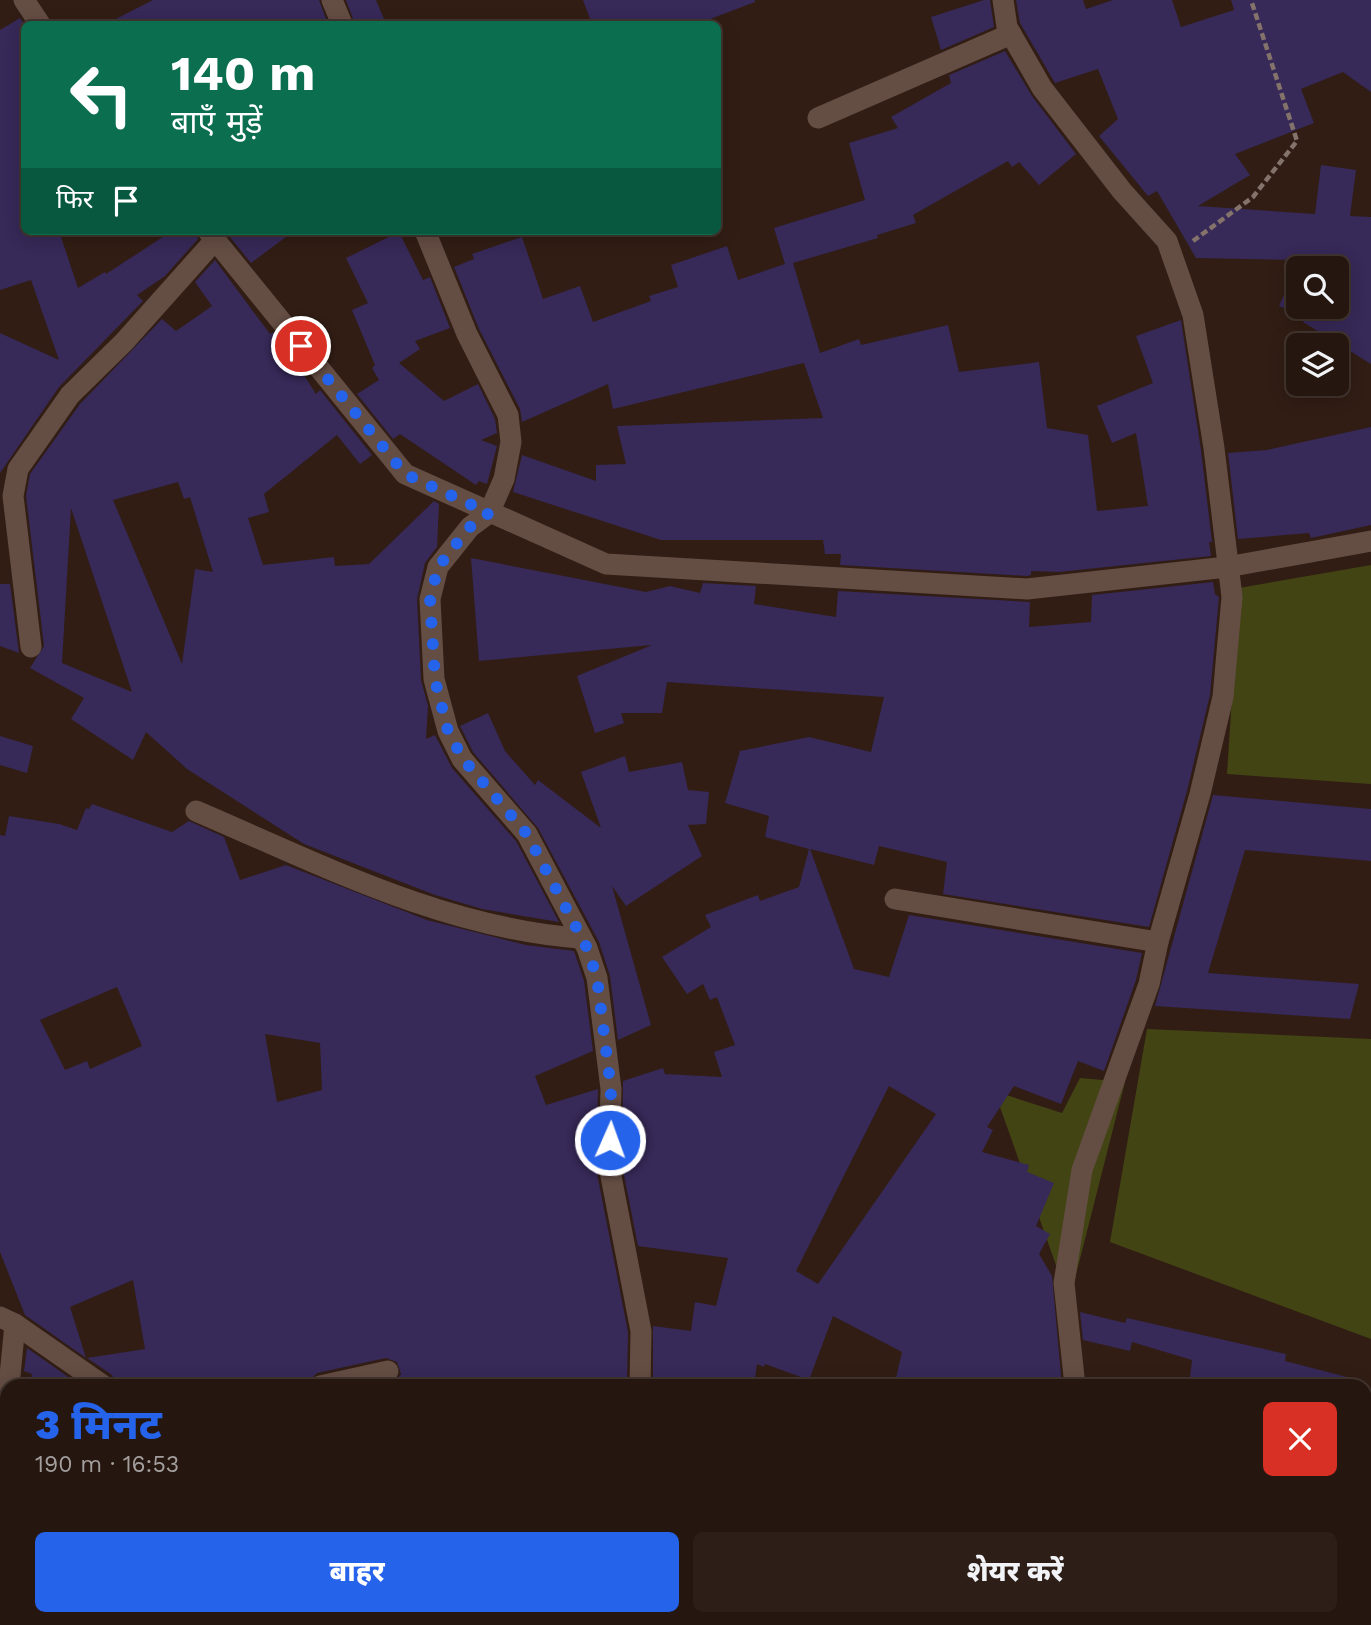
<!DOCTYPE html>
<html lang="hi">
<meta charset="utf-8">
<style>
body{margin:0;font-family:"Work Sans","Noto Sans Devanagari",sans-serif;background:#2d1f18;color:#f1f3f6;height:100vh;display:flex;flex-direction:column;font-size:26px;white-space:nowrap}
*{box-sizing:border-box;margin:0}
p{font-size:23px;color:#a39f9e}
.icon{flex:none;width:38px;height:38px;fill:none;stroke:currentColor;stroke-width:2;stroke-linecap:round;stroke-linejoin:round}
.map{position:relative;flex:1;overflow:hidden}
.details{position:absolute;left:0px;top:1379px;width:1372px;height:247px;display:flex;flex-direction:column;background:#25160f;border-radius:21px 21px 0 0;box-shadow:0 4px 18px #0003,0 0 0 2px #42352f}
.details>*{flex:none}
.guide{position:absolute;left:21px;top:21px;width:700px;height:214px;border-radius:10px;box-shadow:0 4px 18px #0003,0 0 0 2px #42352f;background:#0b6e4f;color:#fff;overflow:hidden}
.buttons{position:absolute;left:1286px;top:256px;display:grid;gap:14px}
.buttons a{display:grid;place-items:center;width:63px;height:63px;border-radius:10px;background:#25160f;box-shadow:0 4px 18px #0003,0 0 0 2px #42352f;font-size:35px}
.pin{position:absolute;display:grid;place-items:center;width:60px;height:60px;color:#fff;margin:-30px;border:4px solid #fff;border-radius:50%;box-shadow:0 2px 7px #0007}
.me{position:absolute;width:77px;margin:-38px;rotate:2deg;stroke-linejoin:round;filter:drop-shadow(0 0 5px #0008)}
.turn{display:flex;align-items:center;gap:24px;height:147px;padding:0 35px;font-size:32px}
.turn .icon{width:91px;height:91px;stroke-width:2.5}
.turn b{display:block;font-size:49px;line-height:60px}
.then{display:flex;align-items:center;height:66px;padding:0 35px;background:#0003;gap:14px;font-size:26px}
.round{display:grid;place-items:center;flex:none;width:74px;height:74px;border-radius:10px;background:#2d1f18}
.head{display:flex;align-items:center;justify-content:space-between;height:119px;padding:0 35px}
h1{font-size:42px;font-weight:800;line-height:52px;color:#2563eb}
.cta{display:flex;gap:14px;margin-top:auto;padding:14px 35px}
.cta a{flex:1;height:80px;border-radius:10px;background:#2563eb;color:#fff;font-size:28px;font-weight:800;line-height:80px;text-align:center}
.cta a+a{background:#2d1f18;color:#f1f3f6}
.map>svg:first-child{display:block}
</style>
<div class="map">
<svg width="1371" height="1625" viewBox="0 0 1371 1625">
<rect width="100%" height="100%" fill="#311d14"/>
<g fill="#424414">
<polygon points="1371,565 1371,784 1227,774 1239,588"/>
<polygon points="1147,1029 1371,1039 1371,1339 1110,1242"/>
<polygon points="1080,1078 1125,1082 1069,1302 1000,1107 1000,1093 1062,1113"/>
</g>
<g fill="#372958" fill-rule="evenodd">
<polygon points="153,0 319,0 328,24 106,24"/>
<polygon points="346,0 376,0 386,24 355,24"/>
<polygon points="583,0 755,0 755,2 697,24 592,24"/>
<polygon points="984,0 990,0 994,27 941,50 931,17"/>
<path d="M1016 0H1083L1086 9 1113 0H1172L1181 27 1234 10 1231 0H1371V92L1343 72 1301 89 1314 123 1235 154 1250 175 1198 206 1315 214 1321 165 1356 170 1350 216 1371 217V364L1303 322 1305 317 1279 306 1299 260 1196 258 1157 191 1148 196 1099 136 1118 119 1098 69 1055 83 1020 23ZM1298 268H1337V306H1298Z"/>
<polygon points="20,18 24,24 24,231 59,231 78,288 105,272 106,274 172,231 195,231 198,239 165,276 137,295 143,301 59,387 0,473 0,333 59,360 31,280 0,290 0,30"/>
<polygon points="1005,51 1032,96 1076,154 1039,185 1019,162 1012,167 1008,161 913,215 916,223 877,235 878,238 793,263 820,353 859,339 861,345 948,325 959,372 1039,362 1047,428 1088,435 1097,511 1148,506 1136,433 1112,443 1097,406 1153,383 1136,336 1181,320 1201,450 1212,542 1209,542 1211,556 1059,572 1031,571 1031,575 1027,576 840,565 841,554 825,554 823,540 661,540 513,492 522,455 596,481 596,465 626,464 617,426 823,418 804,363 613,409 608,384 522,422 520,409 479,329 454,267 474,259 472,254 522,237 543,299 580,286 593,322 651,301 649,296 678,287 671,265 727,246 738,280 785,264 774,228 865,200 849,143 898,128 891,117 951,83 949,75"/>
<polygon points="225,231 294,231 251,263"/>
<polygon points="399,232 423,280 430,277 450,328 415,341 420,349 399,363 444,401 478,384 495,419 497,433 481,440 497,446 487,484 479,481 476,485 400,434 393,439 357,394 379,380 372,368 375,365 352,310 368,303 346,258"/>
<path d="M215 260 270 334 273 332 292 356 316 394 320 390 372 455 360 464 337 435 264 494 269 512 248 518 263 565 334 557 335 566 369 564 434 501 439 504 437 547 425 563 417 599 421 680 428 706 426 739 435 735 452 768 516 841 559 922 482 909 435 895 304 844 187 769 146 732 133 760 71 719 84 698 30 668 44 646 26 496 30 474 80 404 162 319 176 331 212 306 195 282ZM178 482 184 499 190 497 213 572 195 569 182 664 113 500ZM71 508 132 692 62 663Z"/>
<polygon points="1371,427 1371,525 1311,538 1309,533 1238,539 1228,453 1267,450"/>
<path d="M471 558 646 592 670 586 700 593 703 583 756 586 754 604 836 617 838 591 1030 602 1029 627 1091 622 1092 595 1213 582 1215 594 1219 597 1210 695 1187 791 1149 927 943 894 947 862 879 846 874 865 810 849 854 969 889 977 909 915 1142 953 1136 980 1104 1071 1078 1061 1061 1104 1014 1086 987 1127 993 1130 982 1152 1029 1165 1027 1172 1054 1183 1036 1226 1050 1234 1039 1254 1052 1276 1062 1386H929L896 1378 902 1352 833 1316 809 1380 765 1364 764 1367 757 1364 754 1386H653V1326L691 1331 695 1302 716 1306 728 1258 638 1246 622 1165 623 1081 663 1068 665 1074 722 1077 714 1052 735 1045 717 997 710 1000 703 984 687 994 662 957 711 927 705 915 758 895 760 901 799 887 809 849 765 837 769 816 725 803 740 751 809 737 871 752 884 697 667 682 662 713H621L624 723 595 733 577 676 652 645 479 661ZM889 1086 936 1114 818 1284 796 1271Z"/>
<polygon points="0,584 10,584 19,653 0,646"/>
<polygon points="488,713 505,751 535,785 538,780 601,828 581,772 625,756 629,772 682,762 688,790 709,792 706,824 688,825 702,856 626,906 612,886 651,1025 618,1040 610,976 599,942 538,828 473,752 460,726"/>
<polygon points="0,736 33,746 27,773 0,765"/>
<polygon points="1213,795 1371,809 1371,861 1245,850 1208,973 1359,984 1350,1019 1155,1006"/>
<path d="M92 804 172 832 189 821 224 837 240 880 286 865 427 920 526 945 574 951 584 981 593 1051 535 1076 546 1105 598 1089 596 1168 628 1332 627 1386H381L396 1381 401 1374 397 1362 386 1358 317 1373 308 1382 302 1383 301 1378 273 1386H117L112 1375 87 1358 145 1349 133 1280 70 1307 86 1358 25 1315 0 1252V835L5 836 9 816 59 824 77 830 86 808 89 809ZM117 987 142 1046 90 1069 87 1061 65 1070 40 1020ZM265 1034 320 1043 322 1090 277 1102Z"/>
<polygon points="1080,1312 1125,1323 1127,1318 1286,1354 1285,1361 1347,1377 1346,1386 1189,1386 1192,1360 1132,1342 1130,1351 1083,1340"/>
<polygon points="27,1348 81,1386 29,1386 32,1374 24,1371"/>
</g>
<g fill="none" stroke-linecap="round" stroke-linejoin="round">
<polyline stroke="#84736b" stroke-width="4.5" stroke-dasharray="7 3.5" stroke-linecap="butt" points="1193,241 1253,197 1297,141 1251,0"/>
<g stroke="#644d43" stroke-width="21">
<polyline points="24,0 40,24"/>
<polyline points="332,0 342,24"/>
<polyline points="1003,0 1007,27 1042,88 1122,191 1167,241 1193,315 1214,448 1232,597 1223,697 1200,794 1158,942 1149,984 1082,1170 1064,1283 1075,1386"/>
<polyline points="818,118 1011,34"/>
<polyline points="208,231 405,474 606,564 1027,589 1227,567 1371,541"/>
<polyline points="425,231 467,334 508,415 511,442 504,479 489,513 470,527 438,567 430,599 434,679 448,731 462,759 527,834 587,948 597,978 611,1089 609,1166 641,1331 640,1386"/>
<polyline points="31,647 13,496 18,469 70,395 124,342 215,240"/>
<path d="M196 811C320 864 443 928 579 938"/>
<polyline points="895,899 1158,942"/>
<polyline points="0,1317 15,1324 104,1386"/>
<polyline points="9,1386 15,1324"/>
<polyline points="320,1386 388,1371"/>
<polyline points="0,1441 7,1398"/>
<polyline points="626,1619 627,1625"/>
<polyline points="1132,1619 1134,1625"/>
<polyline points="824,1625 832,1619"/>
</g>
</g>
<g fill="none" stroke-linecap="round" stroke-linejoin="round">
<polyline stroke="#2563eb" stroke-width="12" stroke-dasharray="0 21.6" points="301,346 405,474 489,513 470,527 438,567 430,599 435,680 448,731 463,759 527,834 587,948 597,978 611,1089 610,1140"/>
</g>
</svg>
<div class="buttons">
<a><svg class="icon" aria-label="search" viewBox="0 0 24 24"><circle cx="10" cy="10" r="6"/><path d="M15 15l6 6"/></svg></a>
<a><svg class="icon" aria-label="layers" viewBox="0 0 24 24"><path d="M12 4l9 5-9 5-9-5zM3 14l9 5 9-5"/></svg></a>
</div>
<div class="pin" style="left:301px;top:346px;background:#d93025"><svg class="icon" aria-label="arrive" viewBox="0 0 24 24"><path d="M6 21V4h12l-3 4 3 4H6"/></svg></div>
<svg class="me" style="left:610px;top:1140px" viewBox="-20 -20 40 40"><circle r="17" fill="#2563eb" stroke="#fff" stroke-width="3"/><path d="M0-11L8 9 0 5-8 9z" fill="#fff"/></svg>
<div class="guide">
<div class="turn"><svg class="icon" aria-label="left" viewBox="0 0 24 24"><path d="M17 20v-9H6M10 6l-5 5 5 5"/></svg><div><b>140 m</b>बाएँ मुड़ें</div></div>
<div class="then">फिर<svg class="icon" aria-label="arrive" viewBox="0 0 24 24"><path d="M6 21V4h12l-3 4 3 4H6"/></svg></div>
</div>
<section class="details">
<div class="head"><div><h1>3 मिनट</h1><p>190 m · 16:53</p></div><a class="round" style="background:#d93025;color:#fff"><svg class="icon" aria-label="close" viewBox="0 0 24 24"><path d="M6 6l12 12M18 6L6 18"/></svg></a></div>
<div class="cta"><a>बाहर</a><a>शेयर करें</a></div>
</section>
</div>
